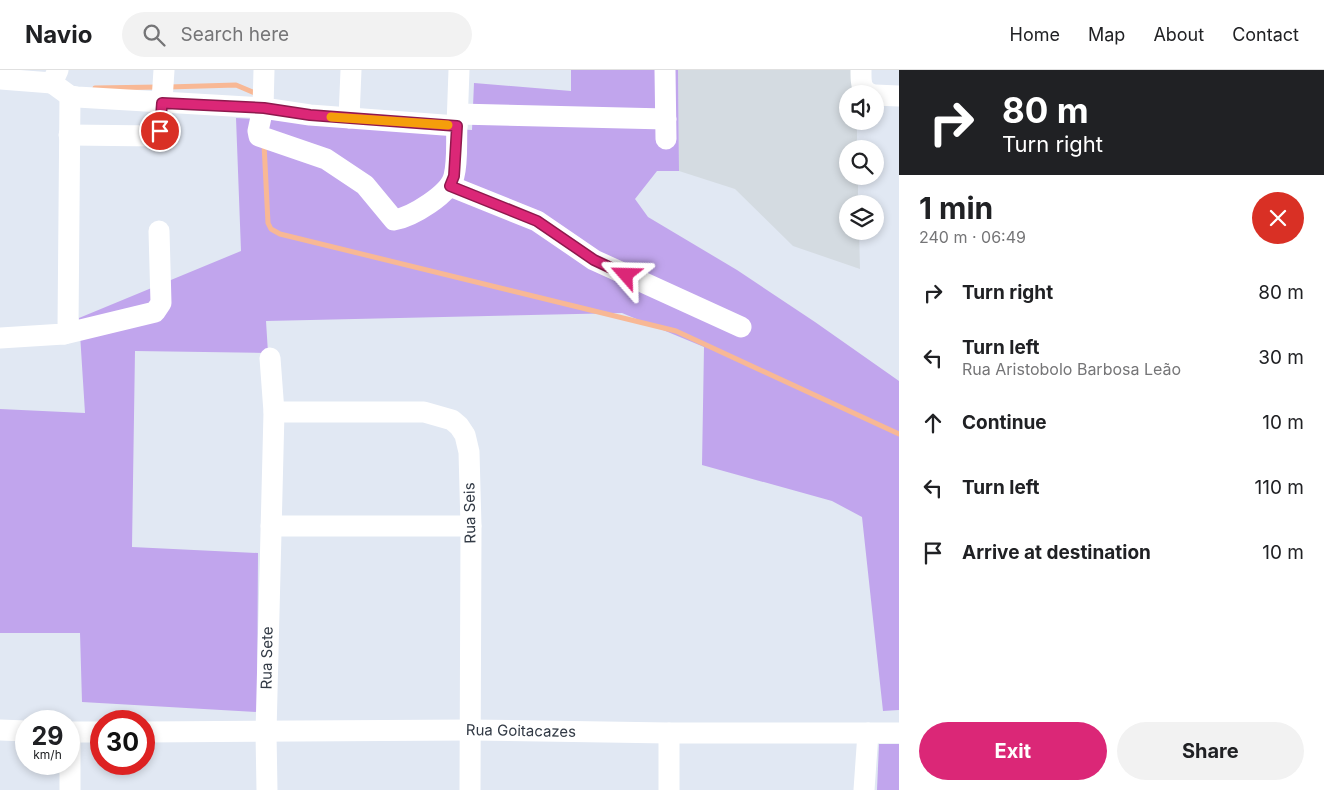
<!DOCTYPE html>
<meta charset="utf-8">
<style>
body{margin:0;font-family:Inter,sans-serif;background:#f2f2f2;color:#202124;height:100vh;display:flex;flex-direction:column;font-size:19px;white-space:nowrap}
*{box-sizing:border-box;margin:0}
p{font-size:16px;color:#757577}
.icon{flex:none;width:28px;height:28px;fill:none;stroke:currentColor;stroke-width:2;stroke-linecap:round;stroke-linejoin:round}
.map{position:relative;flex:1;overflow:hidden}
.side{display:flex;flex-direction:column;background:#fff;width:425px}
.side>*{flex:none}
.guide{background:#202124;color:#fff;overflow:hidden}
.fabs{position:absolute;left:839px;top:15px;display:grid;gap:10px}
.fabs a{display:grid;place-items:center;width:45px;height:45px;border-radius:50%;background:#fff;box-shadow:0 2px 8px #0003;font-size:25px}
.speed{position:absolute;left:15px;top:640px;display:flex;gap:10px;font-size:25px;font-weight:700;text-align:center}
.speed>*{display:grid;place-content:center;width:65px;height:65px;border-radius:50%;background:#fff;box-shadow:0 2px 8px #0003;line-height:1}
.speed small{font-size:12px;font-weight:400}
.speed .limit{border:8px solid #d22;background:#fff;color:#111}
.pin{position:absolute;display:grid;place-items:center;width:42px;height:42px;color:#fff;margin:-21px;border:2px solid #fff;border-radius:50%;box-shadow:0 1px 5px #0007}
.me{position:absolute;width:55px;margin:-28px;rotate:295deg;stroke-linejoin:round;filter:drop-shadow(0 0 4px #0008)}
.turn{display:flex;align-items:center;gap:18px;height:105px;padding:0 20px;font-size:22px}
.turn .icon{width:65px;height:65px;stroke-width:2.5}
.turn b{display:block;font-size:35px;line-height:42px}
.round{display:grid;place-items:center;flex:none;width:52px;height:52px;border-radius:26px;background:#f2f2f2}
.summary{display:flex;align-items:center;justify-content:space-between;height:85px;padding:0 20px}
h1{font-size:30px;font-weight:700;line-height:38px}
.cta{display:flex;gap:10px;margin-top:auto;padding:10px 20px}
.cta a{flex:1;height:58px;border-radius:30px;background:#db2777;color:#fff;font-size:20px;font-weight:700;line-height:58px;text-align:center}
.cta a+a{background:#f2f2f2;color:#202124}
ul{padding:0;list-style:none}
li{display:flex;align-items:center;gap:15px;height:65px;padding:0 20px}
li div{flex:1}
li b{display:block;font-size:19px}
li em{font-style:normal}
header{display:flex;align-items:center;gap:30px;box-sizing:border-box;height:70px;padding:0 25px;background:#fff;border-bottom:1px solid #e0e0e0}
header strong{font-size:24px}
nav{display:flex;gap:28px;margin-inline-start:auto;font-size:18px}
.search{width:350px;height:45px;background:#f2f2f2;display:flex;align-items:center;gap:12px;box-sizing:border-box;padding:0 18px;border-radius:28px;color:#757577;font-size:19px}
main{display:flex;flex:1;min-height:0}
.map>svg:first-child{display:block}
</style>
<header>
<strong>Navio</strong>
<div class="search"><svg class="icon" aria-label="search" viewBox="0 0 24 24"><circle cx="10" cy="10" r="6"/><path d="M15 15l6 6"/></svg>Search here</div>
<nav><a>Home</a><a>Map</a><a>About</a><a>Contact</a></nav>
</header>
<main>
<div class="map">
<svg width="899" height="720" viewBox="0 0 899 720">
<rect width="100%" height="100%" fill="#e1e8f3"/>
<polygon fill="#d4dbe1" points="678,0 855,0 856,24 848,24 848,51 857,51 857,79 848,79 848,106 858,106 858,134 848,134 848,161 859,161 860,199 793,176 735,119 679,101"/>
<g fill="#c1a5ed">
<polygon points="571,0 678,0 679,101 657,101 635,129 648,147 737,200 815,252 899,311 899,640 883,641 862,447 832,431 702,395 704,277 622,243 266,251 268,283 135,281 132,477 258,483 257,642 82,632 80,563 0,563 0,339 85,343 79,248 241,181 236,48 472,60 474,13 571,21"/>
<polygon points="879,674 899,674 899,720 877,720"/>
</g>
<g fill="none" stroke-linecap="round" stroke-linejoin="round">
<g stroke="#f8b895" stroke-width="5">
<polyline points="168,17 236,15 257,24"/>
<polyline points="95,18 159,17"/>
<polyline points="264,74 268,153 271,159 280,164 676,261 899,364"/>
</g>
<g stroke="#fff" stroke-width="21">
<path d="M264 0 263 38 258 61 259 66 326 89 365 115 394 150C412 147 450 124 454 106 458 90 456 72 457 56"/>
<polyline points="665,0 666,69"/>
<path d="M861 0C861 10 860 20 871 24"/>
<polyline points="0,9 52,13 58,0"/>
<polyline points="52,13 70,26 77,27 263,38 310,45 457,56 459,0"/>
<polyline points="875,25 899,26"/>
<polyline points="458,44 666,49"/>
<polyline points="349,48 351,0"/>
<polyline points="69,65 157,66 160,61 164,0"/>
<polyline points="450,116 537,151 594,190 741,257"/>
<polyline points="64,264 155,242 161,233 159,161"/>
<polyline points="0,268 64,264 68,258 70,26"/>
<polyline points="274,342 424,342 452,350 459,356 465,365 469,382 471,456 470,720"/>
<polyline points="271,456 471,456"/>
<polyline points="0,660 26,661"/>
<polyline points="69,662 101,662"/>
<polyline points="70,662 70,720"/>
<polyline points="144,662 470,660 669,663 899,663"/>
<polyline points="669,663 669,720"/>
<polyline points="267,720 266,663 274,342 270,288"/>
<polyline points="864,720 868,663"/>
</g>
</g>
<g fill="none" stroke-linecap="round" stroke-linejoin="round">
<defs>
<polyline id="route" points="160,61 162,33 264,38 310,45 457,56 454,106 450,116 537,151 594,190 626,205"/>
</defs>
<use href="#route" stroke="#8e194d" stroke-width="12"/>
<use href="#route" stroke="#db2777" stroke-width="9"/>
<polyline stroke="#f59e0b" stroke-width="9" points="331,47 448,55"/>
</g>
<g text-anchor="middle" stroke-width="4.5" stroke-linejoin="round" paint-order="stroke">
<g font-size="15" fill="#323a45" stroke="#fff">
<text transform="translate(470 443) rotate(-91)" y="5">Rua Seis</text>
<text transform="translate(267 588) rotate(-89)" y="5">Rua Sete</text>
<text transform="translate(521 661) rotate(1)" y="5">Rua Goitacazes</text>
</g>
</g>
</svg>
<div class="fabs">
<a><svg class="icon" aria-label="sound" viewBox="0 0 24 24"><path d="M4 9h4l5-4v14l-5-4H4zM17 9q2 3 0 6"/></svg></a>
<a><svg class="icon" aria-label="search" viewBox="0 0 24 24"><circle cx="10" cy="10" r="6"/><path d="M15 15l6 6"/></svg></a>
<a><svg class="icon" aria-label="layers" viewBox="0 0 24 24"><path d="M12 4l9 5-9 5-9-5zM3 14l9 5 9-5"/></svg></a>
</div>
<div class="speed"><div>29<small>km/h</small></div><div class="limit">30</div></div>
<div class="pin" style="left:160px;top:61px;background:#d93025"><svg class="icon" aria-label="arrive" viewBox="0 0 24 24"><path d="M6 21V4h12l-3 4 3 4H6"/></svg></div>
<svg class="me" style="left:626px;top:205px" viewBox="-20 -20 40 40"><path d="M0-17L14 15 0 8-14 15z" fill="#db2777" stroke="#fff" stroke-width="4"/></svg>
</div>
<section class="side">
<div class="guide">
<div class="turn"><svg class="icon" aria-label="right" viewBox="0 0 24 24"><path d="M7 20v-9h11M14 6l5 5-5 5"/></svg><div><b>80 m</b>Turn right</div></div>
</div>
<div class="summary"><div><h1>1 min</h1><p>240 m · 06:49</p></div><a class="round" style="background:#d93025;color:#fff"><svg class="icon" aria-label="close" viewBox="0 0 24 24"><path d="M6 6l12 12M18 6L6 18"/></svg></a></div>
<ul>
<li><svg class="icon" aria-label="right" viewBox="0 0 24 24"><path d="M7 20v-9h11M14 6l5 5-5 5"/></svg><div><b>Turn right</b></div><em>80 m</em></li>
<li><svg class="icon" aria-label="left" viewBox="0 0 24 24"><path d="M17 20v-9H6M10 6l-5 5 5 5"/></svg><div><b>Turn left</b><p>Rua Aristobolo Barbosa Leão</p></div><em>30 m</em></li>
<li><svg class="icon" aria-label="ahead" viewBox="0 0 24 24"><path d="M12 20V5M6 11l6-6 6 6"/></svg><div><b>Continue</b></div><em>10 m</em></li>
<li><svg class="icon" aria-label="left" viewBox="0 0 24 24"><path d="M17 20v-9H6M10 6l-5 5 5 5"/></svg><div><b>Turn left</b></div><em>110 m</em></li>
<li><svg class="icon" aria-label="arrive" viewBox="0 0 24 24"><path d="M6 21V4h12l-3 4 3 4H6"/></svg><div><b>Arrive at destination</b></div><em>10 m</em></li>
</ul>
<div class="cta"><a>Exit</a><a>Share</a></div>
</section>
</main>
